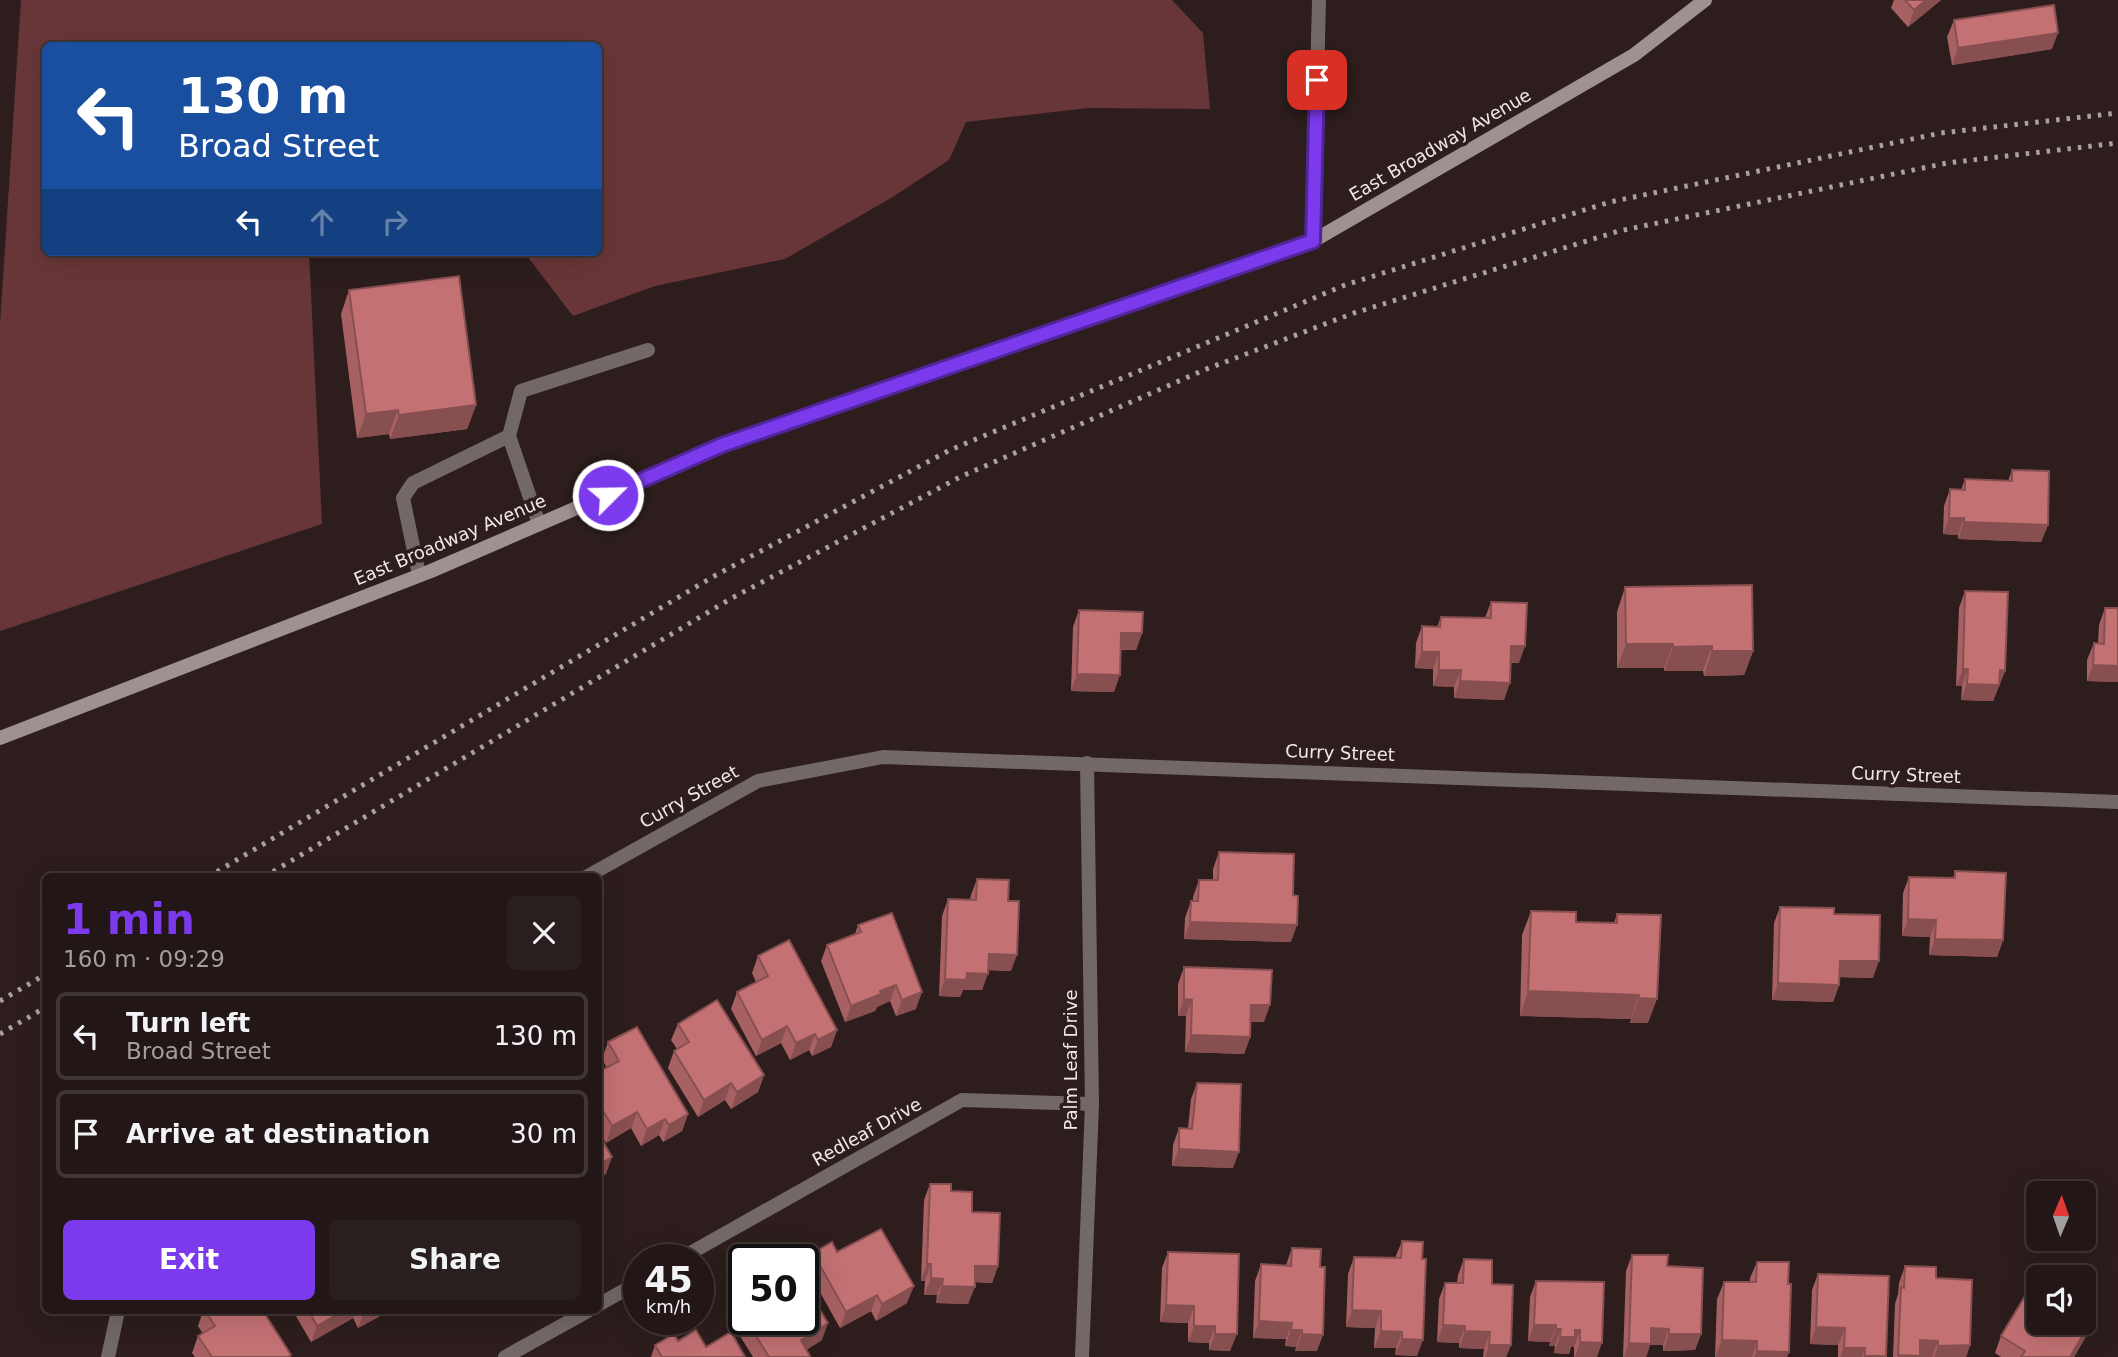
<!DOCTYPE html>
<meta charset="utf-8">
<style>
body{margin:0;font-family:"DejaVu Sans",sans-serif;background:#2a1f1f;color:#f1f3f6;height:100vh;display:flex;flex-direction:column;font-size:26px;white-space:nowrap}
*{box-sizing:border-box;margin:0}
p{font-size:23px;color:#a29fa1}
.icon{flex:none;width:38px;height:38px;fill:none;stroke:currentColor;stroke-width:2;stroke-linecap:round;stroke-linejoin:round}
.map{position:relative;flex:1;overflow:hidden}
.drawer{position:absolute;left:42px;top:873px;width:560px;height:441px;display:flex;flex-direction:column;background:#221616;border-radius:10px;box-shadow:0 7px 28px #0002,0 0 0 2px #3f3535}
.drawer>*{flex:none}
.top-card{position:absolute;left:42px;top:42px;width:560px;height:214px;border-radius:10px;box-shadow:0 7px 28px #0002,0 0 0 2px #3f3535;background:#1a4fa0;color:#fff;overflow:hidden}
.needle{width:46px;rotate:2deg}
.fabs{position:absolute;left:2026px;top:1181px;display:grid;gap:14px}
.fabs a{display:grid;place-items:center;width:70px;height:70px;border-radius:10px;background:#221616;box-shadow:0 7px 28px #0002,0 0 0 2px #3f3535;font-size:35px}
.speed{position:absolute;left:623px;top:1244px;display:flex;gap:14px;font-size:35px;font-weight:700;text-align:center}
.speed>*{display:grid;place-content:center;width:91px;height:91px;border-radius:50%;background:#221616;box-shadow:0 7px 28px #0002,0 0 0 2px #3f3535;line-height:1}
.speed small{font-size:18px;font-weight:400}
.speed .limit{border:4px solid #111;border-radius:10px;background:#fff;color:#111}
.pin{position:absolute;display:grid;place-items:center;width:60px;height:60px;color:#fff;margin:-30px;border-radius:14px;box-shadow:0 4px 10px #0006}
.me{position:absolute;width:77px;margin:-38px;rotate:67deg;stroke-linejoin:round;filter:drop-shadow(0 0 5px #0008)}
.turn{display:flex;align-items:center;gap:24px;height:147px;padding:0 21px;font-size:32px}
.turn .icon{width:91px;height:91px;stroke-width:2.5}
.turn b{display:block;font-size:49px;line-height:60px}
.lanes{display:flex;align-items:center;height:66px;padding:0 21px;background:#0003;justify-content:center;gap:35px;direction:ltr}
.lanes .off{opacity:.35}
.round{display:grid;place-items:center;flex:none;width:74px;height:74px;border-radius:10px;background:#2a1f1f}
.headline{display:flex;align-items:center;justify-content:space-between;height:119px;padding:0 21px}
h1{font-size:42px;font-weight:600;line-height:52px;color:#7c3aed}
.cta{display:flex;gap:14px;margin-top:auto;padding:14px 21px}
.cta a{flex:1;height:80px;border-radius:10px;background:#7c3aed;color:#fff;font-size:28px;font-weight:600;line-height:80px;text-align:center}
.cta a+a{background:#2a1f1f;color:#f1f3f6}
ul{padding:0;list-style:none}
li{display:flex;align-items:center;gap:21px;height:88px;margin:0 14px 10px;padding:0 7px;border:4px solid #3f3535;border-radius:10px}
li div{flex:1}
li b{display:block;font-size:26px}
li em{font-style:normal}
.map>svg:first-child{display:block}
</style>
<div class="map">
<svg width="2118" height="1357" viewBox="0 0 2118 1357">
<rect width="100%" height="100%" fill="#2d1d1d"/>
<polygon fill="#683638" points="21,0 1172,0 1203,33 1210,109 1088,108 966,122 949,160 891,198 785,259 655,286 573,316 524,252 598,252 598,46 46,46 46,252 309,252 322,524 0,631 0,325"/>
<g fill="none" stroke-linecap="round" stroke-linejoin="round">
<g stroke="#726868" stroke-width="14">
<polyline points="539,524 509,436 521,391 648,350"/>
<polyline points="419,575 403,498 413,483 509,436"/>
</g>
<g stroke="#726868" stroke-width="14">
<polyline points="1313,241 1319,0"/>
<polyline points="586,877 758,781 883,757 2118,802"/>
<polyline points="678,1260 962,1100 1092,1104"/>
<polyline points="598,1305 639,1282"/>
<polyline points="108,1357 118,1311"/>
<polyline points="505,1357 588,1311"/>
<polyline points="1082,1357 1092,1104 1087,763"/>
</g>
<polyline stroke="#a09191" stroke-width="14" points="0,738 431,571 722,445 1313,241 1634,55 1705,0"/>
<g stroke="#ad9f9f" stroke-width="5" stroke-dasharray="3.5 7" stroke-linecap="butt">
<polyline points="208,877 716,575 950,450 1345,285 1610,202 1941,133 2118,113"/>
<polyline points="264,877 732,598 960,477 1204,370 1354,313 1619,231 1947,163 2118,143"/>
<polyline points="0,1001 46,974"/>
<polyline points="0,1034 46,1007"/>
</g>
</g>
<g fill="#a86163">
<polygon points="1894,0 1941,0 1908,27 1891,8"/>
<polygon points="1954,20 2052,49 1952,65 1947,37"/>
<polygon points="349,290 476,405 467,429 390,439 389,434 357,438 341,314"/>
<polygon points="2012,470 2048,525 2041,542 1958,539 1958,535 1943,534 1944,506 1950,489 1961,490 1965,479 2008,481"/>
<polygon points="1625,587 1753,651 1744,675 1704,676 1703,671 1664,671 1664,668 1617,668 1617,612"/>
<polygon points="1965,591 2005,671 1993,701 1961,700 1962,686 1956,686 1959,608"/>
<polygon points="1491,602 1519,663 1510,663 1504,700 1454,698 1454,687 1433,686 1433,669 1415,668 1416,643 1422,626 1437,627 1441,617 1485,618"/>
<polygon points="2105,608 2118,608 2118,682 2087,681 2087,660 2094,643 2098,643 2099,625"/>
<polygon points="1079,610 1142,633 1136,650 1121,650 1114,692 1071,691 1073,627"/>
<polygon points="1219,852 1291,942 1184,939 1185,918 1191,901 1193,901 1193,897 1199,880 1213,880 1213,869"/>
<polygon points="1955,871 2003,940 1997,957 1929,955 1930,937 1902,936 1903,893 1909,877 1953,878"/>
<polygon points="977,879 1008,901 1011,971 988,970 982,990 963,990 960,997 939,996 942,916 948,899 970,900 971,895"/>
<polygon points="1780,907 1834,914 1873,978 1839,977 1839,985 1833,1002 1772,1000 1774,923"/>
<polygon points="1531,911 1576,922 1614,923 1617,914 1648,1023 1630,1023 1631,1019 1520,1016 1522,935"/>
<polygon points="858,925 916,1009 896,1016 890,1001 877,1007 875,1011 845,1022 821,961 827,945 855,934"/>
<polygon points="758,956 837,1030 831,1047 812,1056 809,1050 790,1060 781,1043 756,1056 731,1009 737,992 756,982 752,973"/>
<polygon points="1184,967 1264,1022 1250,1022 1250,1037 1244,1054 1185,1052 1186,1016 1178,1016 1178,984"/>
<polygon points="678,1024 764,1075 758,1092 731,1109 725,1100 698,1117 668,1068 674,1051 677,1049 671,1040"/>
<polygon points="608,1042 688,1114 682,1131 663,1142 659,1135 641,1146 631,1128 606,1143 598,1129 598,1072 607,1068 602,1059"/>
<polygon points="1197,1083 1233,1168 1172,1166 1173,1145 1179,1128 1188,1128 1191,1099"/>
<polygon points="930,1184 951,1191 972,1212 998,1266 992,1283 975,1282 968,1304 936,1303 937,1295 924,1295 925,1281 921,1281 924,1200"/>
<polygon points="1402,1241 1417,1356 1395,1355 1396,1348 1374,1348 1375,1328 1346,1327 1348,1274 1354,1257 1395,1258"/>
<polygon points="1292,1248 1317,1351 1295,1351 1296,1347 1285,1346 1286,1339 1253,1338 1255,1281 1261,1264 1286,1265"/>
<polygon points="837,1252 907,1303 876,1321 871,1311 840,1328 807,1269 813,1253"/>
<polygon points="1168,1252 1230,1351 1209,1350 1209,1343 1188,1342 1188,1323 1160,1322 1162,1268"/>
<polygon points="1632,1255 1667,1266 1701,1334 1695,1350 1663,1351 1663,1345 1650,1345 1646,1357 1623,1357 1626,1271"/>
<polygon points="1464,1259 1492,1284 1511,1345 1506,1357 1483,1357 1484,1349 1459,1348 1459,1343 1437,1342 1439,1299 1445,1283 1457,1283 1458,1275"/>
<polygon points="1757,1262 1788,1284 1789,1352 1787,1357 1715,1357 1717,1299 1724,1282 1750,1282 1750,1278"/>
<polygon points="1905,1266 1936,1278 1970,1345 1966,1357 1893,1357 1895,1304 1898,1294 1899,1283"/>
<polygon points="1818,1274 1889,1276 1886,1357 1838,1357 1838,1345 1810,1344 1812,1290"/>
<polygon points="1536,1281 1604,1282 1597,1357 1574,1357 1574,1347 1571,1347 1569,1354 1554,1353 1555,1346 1549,1346 1550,1342 1528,1341 1530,1297"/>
<polygon points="744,1296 744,1320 803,1320 822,1340 806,1350 809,1357 753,1357 729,1318 735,1301"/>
<polygon points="203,1311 263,1311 291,1357 195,1357 192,1353 198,1336 203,1334 198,1326"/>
<polygon points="293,1311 383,1311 382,1315 358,1328 353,1318 311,1342"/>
<polygon points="2097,1311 2091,1328 2074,1357 2001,1357 1995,1353 2001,1336 2039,1323"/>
<polygon points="678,1341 706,1347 745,1357 651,1357 655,1345"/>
</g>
<g fill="#884f50">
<polygon points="1926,0 1941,0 1908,27 1914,10"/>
<polygon points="2058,33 2052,49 1952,65 1958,48"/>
<polygon points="476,405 467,429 390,439 399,415"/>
<polygon points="398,410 389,434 357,438 366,414"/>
<polygon points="1949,518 1964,518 1958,535 1943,534"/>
<polygon points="1964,522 2048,525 2041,542 1958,539"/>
<polygon points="1121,633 1142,633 1136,650 1115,649"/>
<polygon points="1626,644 1673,644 1664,668 1617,668"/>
<polygon points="1511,646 1525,646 1519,663 1505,662"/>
<polygon points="1712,646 1703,671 1664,671 1673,647"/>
<polygon points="1712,651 1753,651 1744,675 1704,676"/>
<polygon points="1422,652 1439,652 1433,669 1415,668"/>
<polygon points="2093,665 2118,666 2118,682 2087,681"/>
<polygon points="1963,669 1968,669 1962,686 1956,686"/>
<polygon points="1439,670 1461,670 1454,687 1433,686"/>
<polygon points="2000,670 2005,671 1993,701 1961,700 1967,684"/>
<polygon points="1077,674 1120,675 1114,692 1071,691"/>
<polygon points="1460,681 1510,683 1504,700 1454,698"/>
<polygon points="1908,919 1936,920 1930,937 1902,936"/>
<polygon points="1190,922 1297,925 1291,942 1184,939"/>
<polygon points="1935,939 2003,940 1997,957 1929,955"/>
<polygon points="989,954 1017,955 1011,971 982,970"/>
<polygon points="1840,961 1879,961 1873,978 1833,977"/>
<polygon points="967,973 988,974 982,990 963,990 960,997 939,996 945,979"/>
<polygon points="1778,983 1839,985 1833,1002 1772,1000"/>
<polygon points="896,985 890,1001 877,1007 875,1011 845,1022 851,1006 880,991"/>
<polygon points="1528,991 1639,995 1631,1019 1520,1016"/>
<polygon points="922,992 916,1009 896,1016 902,1000"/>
<polygon points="1639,998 1657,999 1648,1023 1630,1023"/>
<polygon points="1184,999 1192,1000 1186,1016 1178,1016"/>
<polygon points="1251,1005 1270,1005 1264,1022 1245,1022"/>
<polygon points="787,1026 781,1043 756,1056 762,1040"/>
<polygon points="837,1030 831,1047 812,1056 818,1040"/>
<polygon points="815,1034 809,1050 790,1060 796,1043"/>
<polygon points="1191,1035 1250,1037 1244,1054 1185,1052"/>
<polygon points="764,1075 758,1092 731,1109 737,1092"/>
<polygon points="731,1083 725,1100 698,1117 704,1100"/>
<polygon points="637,1112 631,1128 606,1143 612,1126"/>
<polygon points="688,1114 682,1131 663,1142 669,1125"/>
<polygon points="665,1119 659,1135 641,1146 647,1129"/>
<polygon points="1179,1149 1239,1152 1233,1168 1172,1166"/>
<polygon points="612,1157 606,1174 598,1178 598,1165"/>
<polygon points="927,1264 931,1264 925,1281 921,1281"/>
<polygon points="975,1266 998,1266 992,1283 969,1282"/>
<polygon points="931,1278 943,1279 937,1295 924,1295"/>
<polygon points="914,1286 907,1303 876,1321 882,1304"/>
<polygon points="942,1286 975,1287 968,1304 936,1303"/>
<polygon points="877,1295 871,1311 840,1328 846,1312"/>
<polygon points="1166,1305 1194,1306 1188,1323 1160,1322"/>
<polygon points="1352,1310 1381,1311 1375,1328 1346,1327"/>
<polygon points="343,1311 355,1311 353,1318 311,1342 317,1326"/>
<polygon points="366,1311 383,1311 382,1315 358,1328 364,1312"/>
<polygon points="2097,1311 2091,1328 2074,1357 2070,1357"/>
<polygon points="1259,1321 1292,1323 1286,1339 1253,1338"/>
<polygon points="828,1323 822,1340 795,1357 801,1340"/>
<polygon points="1443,1325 1465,1326 1459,1343 1437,1342"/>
<polygon points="1534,1325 1556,1325 1550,1342 1528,1341"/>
<polygon points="1194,1326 1215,1326 1209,1343 1188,1342"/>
<polygon points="1816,1327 1845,1328 1838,1345 1810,1344"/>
<polygon points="1651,1328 1669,1329 1663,1345 1650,1345 1646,1357 1624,1357 1629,1343"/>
<polygon points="1556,1329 1561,1329 1555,1346 1549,1346"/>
<polygon points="1291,1330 1302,1330 1296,1347 1285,1346"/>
<polygon points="1575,1330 1580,1330 1574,1347 1571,1347 1569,1354 1554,1353 1560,1337"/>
<polygon points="1381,1331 1402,1332 1396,1348 1374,1348"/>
<polygon points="1465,1331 1490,1332 1484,1349 1459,1348"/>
<polygon points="1215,1334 1237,1334 1230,1351 1209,1350"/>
<polygon points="1302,1334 1323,1335 1317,1351 1295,1351"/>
<polygon points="1669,1334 1701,1334 1695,1350 1663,1351"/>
<polygon points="1402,1339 1423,1340 1417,1356 1395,1355"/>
<polygon points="1722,1340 1757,1341 1752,1357 1715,1357"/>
<polygon points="1920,1340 1938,1341 1932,1357 1898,1357 1898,1355"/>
<polygon points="1580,1342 1602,1343 1597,1357 1575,1357"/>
<polygon points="1489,1345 1511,1345 1506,1357 1485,1357"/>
<polygon points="1970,1345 1966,1357 1934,1357 1938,1346"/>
<polygon points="1844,1348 1865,1348 1862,1357 1840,1357"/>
<polygon points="1757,1351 1789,1352 1787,1357 1754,1357"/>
</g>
<g fill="#c37173" stroke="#884f50" stroke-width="2">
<polygon points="1905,0 1926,0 1914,10"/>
<polygon points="2054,5 2058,33 1958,48 1954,20"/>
<polygon points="459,276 476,405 399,415 398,410 366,414 349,290"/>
<polygon points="2012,470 2049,471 2048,525 1964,522 1964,518 1949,518 1950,489 1965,490 1965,479 2012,481"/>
<polygon points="1752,585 1753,651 1712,651 1712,646 1673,647 1673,644 1626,644 1625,587"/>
<polygon points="1965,591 2008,592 2005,671 2000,670 1999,685 1967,684 1968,669 1963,669"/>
<polygon points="1491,602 1527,603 1525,646 1511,646 1510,683 1460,681 1461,670 1439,670 1439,652 1422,652 1422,626 1440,627 1441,617 1491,618"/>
<polygon points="2105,608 2118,608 2118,666 2093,665 2094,643 2104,644"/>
<polygon points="1079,610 1143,612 1142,633 1121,633 1120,675 1077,674"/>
<polygon points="1219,852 1294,854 1293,895 1298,896 1297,925 1190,922 1191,901 1198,901 1199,880 1218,880"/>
<polygon points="1955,871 2006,873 2003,940 1935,939 1936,920 1908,919 1909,877 1955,878"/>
<polygon points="977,879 1009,880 1008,901 1019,901 1017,955 989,954 988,974 967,973 966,980 945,979 948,899 976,900"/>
<polygon points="1780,907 1834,908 1834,914 1880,915 1879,961 1840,961 1839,985 1778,983"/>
<polygon points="1531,911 1576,912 1576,922 1617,923 1617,914 1661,915 1657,999 1639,998 1639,995 1528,991"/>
<polygon points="892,913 922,992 902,1000 896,985 880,991 881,994 851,1006 827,945 861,932 858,925"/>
<polygon points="789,940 837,1030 818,1040 815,1034 796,1043 787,1026 762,1040 737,992 768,976 758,956"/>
<polygon points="1184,967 1272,970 1270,1005 1251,1005 1250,1037 1191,1035 1192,1000 1184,999"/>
<polygon points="717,1000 764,1075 737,1092 731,1083 704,1100 674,1051 689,1042 678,1024"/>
<polygon points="637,1027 688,1114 669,1125 665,1119 647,1129 637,1112 612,1126 598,1102 598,1072 619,1061 608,1042"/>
<polygon points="1197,1083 1241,1084 1239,1152 1179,1149 1179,1128 1192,1129"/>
<polygon points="598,1133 612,1157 598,1165"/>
<polygon points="930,1184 951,1184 951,1191 972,1192 972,1212 1000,1213 998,1266 975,1266 975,1287 942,1286 943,1279 931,1278 931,1264 927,1264"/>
<polygon points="881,1229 914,1286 882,1304 877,1295 846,1312 813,1253 832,1242 837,1252"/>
<polygon points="1402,1241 1423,1242 1422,1259 1426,1259 1423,1340 1402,1339 1402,1332 1381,1331 1381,1311 1352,1310 1354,1257 1401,1258"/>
<polygon points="1292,1248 1321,1249 1320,1267 1325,1267 1323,1335 1302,1334 1302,1330 1291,1330 1292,1323 1259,1321 1261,1264 1291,1266"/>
<polygon points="1168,1252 1239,1254 1237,1334 1215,1334 1215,1326 1194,1326 1194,1306 1166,1305"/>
<polygon points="1632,1255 1668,1255 1667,1266 1703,1268 1701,1334 1669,1334 1669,1329 1651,1328 1651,1344 1629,1343"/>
<polygon points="1464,1259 1492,1260 1492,1284 1513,1285 1511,1345 1489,1345 1490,1332 1465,1331 1465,1326 1443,1325 1445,1283 1463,1283"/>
<polygon points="1757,1262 1789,1262 1788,1284 1791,1284 1789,1352 1757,1351 1757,1341 1722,1340 1724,1282 1756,1282"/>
<polygon points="1905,1266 1936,1267 1936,1278 1972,1280 1970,1345 1938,1346 1938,1341 1920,1340 1920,1356 1898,1355 1901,1287 1904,1288"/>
<polygon points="1818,1274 1889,1276 1886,1356 1865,1356 1865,1348 1844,1348 1845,1328 1816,1327"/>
<polygon points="1536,1281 1604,1282 1602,1343 1580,1342 1580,1330 1575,1330 1575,1337 1560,1337 1561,1329 1556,1329 1556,1325 1534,1325"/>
<polygon points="803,1283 828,1323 801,1340 810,1356 808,1357 769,1357 746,1320 803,1320"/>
<polygon points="2028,1291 2039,1297 2039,1323 2084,1323 2084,1303 2097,1311 2070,1357 2021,1357 2025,1351 2001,1336"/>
<polygon points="744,1296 744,1316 735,1301"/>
<polygon points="205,1311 263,1311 291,1355 288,1357 212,1357 198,1336 215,1326"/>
<polygon points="309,1311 343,1311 317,1326"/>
<polygon points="696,1330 706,1347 731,1332 745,1357 662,1357 655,1345 674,1334 678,1341"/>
</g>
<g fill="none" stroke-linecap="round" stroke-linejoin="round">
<defs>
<polyline id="route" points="608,495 722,445 1313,241 1317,80"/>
</defs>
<use href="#route" stroke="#51269a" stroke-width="18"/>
<use href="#route" stroke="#7c3aed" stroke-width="12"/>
</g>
<g text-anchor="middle" stroke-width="7" stroke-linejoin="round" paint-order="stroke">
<g font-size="18" fill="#f2e6e6" stroke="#2d1d1d">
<text transform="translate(1440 145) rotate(-30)" y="6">East Broadway Avenue</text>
<text transform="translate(450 540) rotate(-23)" y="6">East Broadway Avenue</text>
<text transform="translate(1340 753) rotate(2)" y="6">Curry Street</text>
<text transform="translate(1906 775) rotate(2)" y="6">Curry Street</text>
<text transform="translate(689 797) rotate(-29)" y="6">Curry Street</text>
<text transform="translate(1071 1060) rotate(-90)" y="6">Palm Leaf Drive</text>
<text transform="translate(867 1132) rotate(-29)" y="6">Redleaf Drive</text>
</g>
</g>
</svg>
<div class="fabs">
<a><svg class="needle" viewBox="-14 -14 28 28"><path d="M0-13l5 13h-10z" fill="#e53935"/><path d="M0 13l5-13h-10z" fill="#a29fa1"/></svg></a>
<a><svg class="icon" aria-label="sound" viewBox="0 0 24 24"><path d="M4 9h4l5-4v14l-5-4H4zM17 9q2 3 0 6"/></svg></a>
</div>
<div class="speed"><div>45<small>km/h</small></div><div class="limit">50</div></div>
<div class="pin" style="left:1317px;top:80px;background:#d93025"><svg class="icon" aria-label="arrive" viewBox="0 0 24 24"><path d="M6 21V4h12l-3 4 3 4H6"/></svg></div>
<svg class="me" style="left:608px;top:495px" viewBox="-20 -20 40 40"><circle r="17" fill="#7c3aed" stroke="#fff" stroke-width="3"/><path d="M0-11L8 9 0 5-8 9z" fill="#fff"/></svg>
<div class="top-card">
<div class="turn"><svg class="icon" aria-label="left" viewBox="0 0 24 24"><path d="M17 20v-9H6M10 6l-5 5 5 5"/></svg><div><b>130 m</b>Broad Street</div></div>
<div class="lanes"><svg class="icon" aria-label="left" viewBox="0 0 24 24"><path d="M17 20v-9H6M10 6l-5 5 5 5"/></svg><svg class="icon off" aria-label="ahead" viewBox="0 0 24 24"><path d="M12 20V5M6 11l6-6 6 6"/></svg><svg class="icon off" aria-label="right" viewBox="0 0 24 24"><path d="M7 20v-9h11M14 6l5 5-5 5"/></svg></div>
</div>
<section class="drawer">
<div class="headline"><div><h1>1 min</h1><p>160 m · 09:29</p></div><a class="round"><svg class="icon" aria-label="close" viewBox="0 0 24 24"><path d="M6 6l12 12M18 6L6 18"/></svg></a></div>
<ul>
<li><svg class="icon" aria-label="left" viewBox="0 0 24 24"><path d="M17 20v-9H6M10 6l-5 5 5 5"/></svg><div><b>Turn left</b><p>Broad Street</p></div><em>130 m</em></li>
<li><svg class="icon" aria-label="arrive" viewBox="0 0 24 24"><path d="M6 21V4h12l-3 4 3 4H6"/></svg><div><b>Arrive at destination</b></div><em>30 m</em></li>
</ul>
<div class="cta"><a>Exit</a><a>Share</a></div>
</section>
</div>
